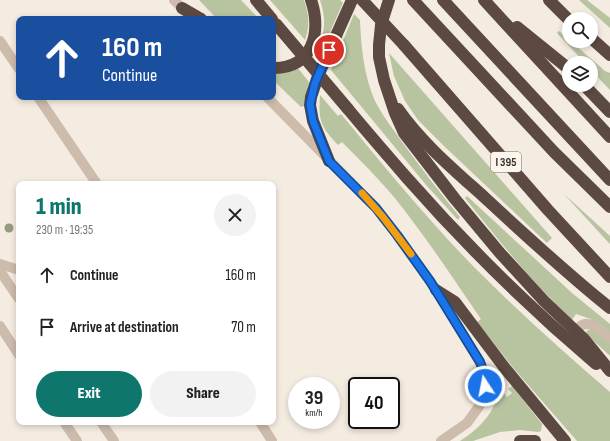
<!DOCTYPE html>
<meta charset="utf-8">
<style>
body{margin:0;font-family:"Sofia Sans Condensed",sans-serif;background:#f2f2f2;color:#202124;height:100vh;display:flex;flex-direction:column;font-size:15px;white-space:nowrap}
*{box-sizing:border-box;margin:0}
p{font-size:13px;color:#757577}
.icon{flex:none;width:22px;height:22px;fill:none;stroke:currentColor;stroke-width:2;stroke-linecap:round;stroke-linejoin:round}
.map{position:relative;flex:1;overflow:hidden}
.panel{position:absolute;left:16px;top:181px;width:260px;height:244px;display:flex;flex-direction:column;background:#fff;border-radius:8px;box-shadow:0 2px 6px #0003}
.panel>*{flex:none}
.banner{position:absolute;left:16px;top:16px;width:260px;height:84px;border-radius:8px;box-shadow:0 2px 6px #0003;background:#1a4fa0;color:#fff;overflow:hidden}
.controls{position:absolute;left:562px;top:12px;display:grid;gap:8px}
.controls a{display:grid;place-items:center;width:36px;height:36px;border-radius:50%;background:#fff;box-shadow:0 2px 6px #0003;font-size:20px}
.speed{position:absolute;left:288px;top:377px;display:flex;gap:8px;font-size:20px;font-weight:700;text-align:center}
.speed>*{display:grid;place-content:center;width:52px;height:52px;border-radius:50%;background:#fff;box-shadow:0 2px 6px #0003;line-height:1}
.speed small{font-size:10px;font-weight:400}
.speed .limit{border:2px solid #111;border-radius:6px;background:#fff;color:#111}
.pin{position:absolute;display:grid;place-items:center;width:34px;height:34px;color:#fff;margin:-17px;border:2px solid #fff;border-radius:50%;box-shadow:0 1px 4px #0007}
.me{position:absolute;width:44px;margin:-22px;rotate:349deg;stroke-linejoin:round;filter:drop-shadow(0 0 3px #0008)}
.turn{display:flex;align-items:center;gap:14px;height:84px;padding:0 20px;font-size:18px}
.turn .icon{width:52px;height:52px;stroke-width:2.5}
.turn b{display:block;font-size:28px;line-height:34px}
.round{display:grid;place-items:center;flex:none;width:42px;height:42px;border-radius:21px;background:#f2f2f2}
.overview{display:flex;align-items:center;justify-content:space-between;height:68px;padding:0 20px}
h1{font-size:24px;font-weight:800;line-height:30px;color:#0f766e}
.button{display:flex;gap:8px;margin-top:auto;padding:8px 20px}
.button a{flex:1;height:46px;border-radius:24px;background:#0f766e;color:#fff;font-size:16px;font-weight:800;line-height:46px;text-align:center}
.button a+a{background:#f2f2f2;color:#202124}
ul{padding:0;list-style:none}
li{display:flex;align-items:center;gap:12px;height:52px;padding:0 20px}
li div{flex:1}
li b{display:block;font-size:15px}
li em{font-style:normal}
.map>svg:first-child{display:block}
</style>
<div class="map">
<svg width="610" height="441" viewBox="0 0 610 441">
<rect width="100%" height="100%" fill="#f4ebe1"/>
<g fill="#b8c4a0">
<polygon points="199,0 241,0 259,19 217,19"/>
<path d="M270 0H304C309 15 310 25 305 40Z"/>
<path d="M320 0H340L343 3 319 56 316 53C325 32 327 22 320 0Z"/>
<polygon points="579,0 587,0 610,18 610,28"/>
<path d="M354 14 360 20C361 47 364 76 375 101 382 115 393 129 402 142 421 168 440 193 460 217L458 220 427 186 331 70Z"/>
<polygon points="559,31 605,71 610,73 610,90 591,70 591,63 585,63 557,33"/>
<polygon points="389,53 552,238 547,243 445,147 418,120 405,101 394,76"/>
<polygon points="297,67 309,82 304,106 301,107 273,80 273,71"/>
<path d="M320 95 338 116 341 114C384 166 427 219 474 267 518 311 563 352 610 392V441H577L515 370 477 322 481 319C457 284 434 249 408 215 389 189 365 165 342 142L338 145C321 127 318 121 320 95Z"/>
<polygon points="564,194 610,236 610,244 608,242"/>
<path d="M467 196 572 293 610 324V334L591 319 576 314 572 320C533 283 498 240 465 198Z"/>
<polygon points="588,330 593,330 610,343 610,356 585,333"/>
<path d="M512 386 542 424 541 431 538 432 520 430 500 432 473 441H460C472 433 482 425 490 413 495 406 495 398 503 392L507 397 512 393 508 389Z"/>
</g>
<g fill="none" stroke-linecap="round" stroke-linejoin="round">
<g stroke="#cdbbac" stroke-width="10">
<polyline points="174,0 187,13"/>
<polyline points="0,41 19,69"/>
<polyline points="38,97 97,184"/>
<polyline points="267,97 376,208 397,235 436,290 480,362 486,378 485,386 480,405 467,423 441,441"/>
<polyline points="0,264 19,270"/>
<polyline points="0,271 19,299"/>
<polyline points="0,326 19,355"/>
<path d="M575 331C577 329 580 326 582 325 592 320 604 333 610 338"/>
<polyline points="64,422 77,441"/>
<polyline points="101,422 114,441"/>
<polyline points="260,422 272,441"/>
</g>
<g stroke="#5c4a42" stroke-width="12">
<polyline points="256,0 272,19"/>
<polyline points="389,0 381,25 379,45 379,57 384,80 395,113 404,133 455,199 500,253 544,301 584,339 610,371"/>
<polyline points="413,0 554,152 610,207"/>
<polyline points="443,0 610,180"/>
<polyline points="484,0 610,137"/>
<polyline points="549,0 569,20"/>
<polyline points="182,8 201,19"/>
<polyline points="517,27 569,69"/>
<polyline points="591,38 610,55"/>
<polyline points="404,45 548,210 610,277"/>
<path d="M273 68C313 69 322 31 311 0"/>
<polyline points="584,85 610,112"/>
<path d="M348 109C367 132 387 155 407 178 465 244 529 307 596 364"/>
<path d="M398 109C421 142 453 169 483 196 524 234 566 273 610 308"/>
<polyline points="329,161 313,121 310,105 311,97 318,76 352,0"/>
<polyline points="436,290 455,302 504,367 565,441"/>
<polyline points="520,441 535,441"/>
</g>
<g stroke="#5c4a42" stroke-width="12">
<polyline points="362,0 404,45"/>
<polyline points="276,24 348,109"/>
</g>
</g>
<circle fill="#969b7f" cx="9" cy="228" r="4.5"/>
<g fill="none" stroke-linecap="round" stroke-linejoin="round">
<defs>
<polyline id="route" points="329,50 315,83 310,104 313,121 329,161 376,208 397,235 430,281 480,362 486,378 485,386"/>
</defs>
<use href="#route" stroke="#114b97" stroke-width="10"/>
<use href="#route" stroke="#1a73e8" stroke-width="7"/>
<polyline stroke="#f59e0b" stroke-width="7" points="362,193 383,217 411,254"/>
</g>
<g text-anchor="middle" stroke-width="4" stroke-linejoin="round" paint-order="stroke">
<rect fill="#fbf5ee" stroke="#756b66" stroke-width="1" x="491" y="152" width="30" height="20" rx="3"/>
<g font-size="12" font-weight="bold" fill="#3b302b">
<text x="506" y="166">I 395</text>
</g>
</g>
</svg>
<div class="controls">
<a><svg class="icon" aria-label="search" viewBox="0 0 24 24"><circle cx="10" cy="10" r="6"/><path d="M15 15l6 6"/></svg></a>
<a><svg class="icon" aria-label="layers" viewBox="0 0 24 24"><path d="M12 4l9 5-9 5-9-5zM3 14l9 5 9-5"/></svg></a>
</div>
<div class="speed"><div>39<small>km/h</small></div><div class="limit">40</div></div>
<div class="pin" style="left:329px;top:50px;background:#d93025"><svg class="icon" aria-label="arrive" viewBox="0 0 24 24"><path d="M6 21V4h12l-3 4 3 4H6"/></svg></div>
<svg class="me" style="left:485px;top:386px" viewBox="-20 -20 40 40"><circle r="17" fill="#1a73e8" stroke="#fff" stroke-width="3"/><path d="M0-11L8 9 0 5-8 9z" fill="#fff"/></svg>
<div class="banner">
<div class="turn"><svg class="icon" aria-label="ahead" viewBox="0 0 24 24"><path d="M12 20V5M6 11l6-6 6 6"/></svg><div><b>160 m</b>Continue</div></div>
</div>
<section class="panel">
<div class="overview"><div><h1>1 min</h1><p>230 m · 19:35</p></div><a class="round"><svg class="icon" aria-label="close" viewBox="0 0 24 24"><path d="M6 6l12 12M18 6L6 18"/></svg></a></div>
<ul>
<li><svg class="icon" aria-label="ahead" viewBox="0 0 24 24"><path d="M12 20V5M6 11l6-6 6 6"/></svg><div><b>Continue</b></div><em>160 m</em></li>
<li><svg class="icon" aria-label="arrive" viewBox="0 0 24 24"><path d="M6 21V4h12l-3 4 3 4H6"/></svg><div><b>Arrive at destination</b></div><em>70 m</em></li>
</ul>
<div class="button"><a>Exit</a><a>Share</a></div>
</section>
</div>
